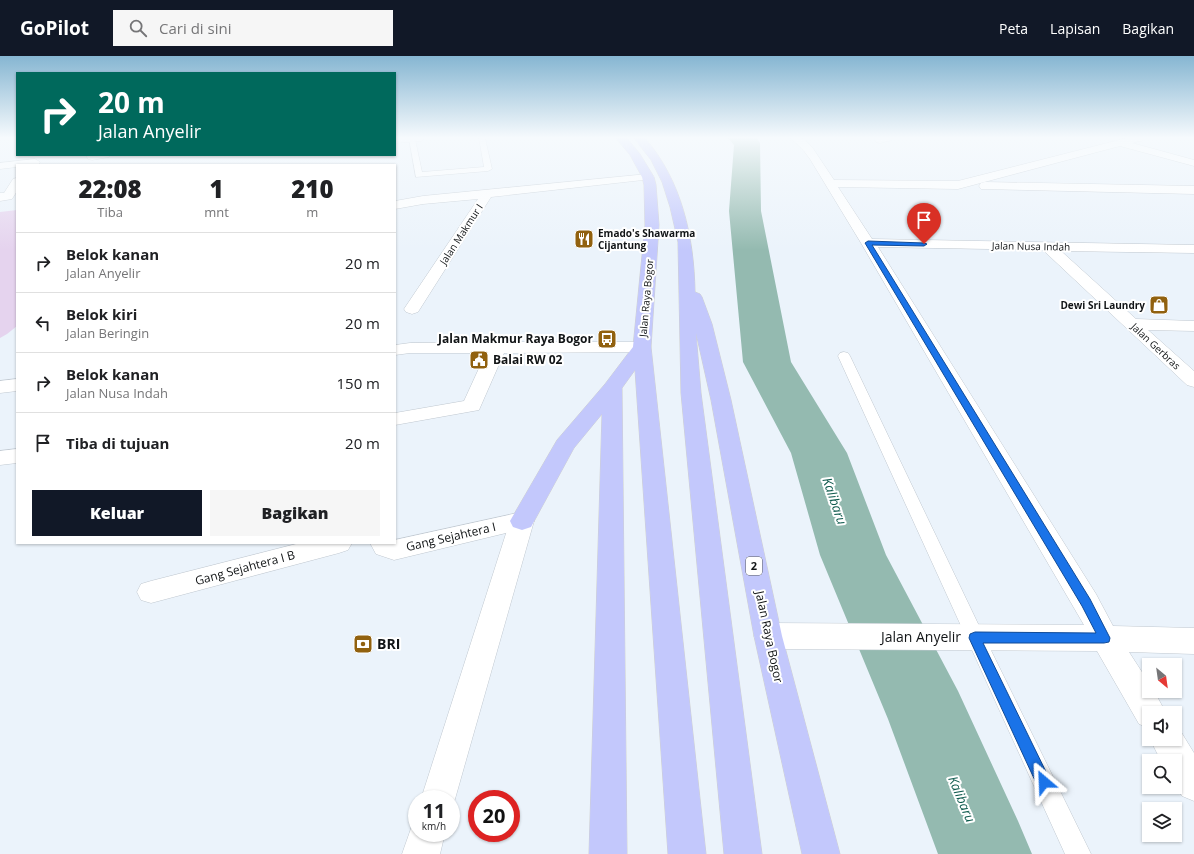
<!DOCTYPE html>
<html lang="id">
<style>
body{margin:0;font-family:"Open Sans",sans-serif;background:#f6f6f6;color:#202124;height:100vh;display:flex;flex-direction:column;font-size:15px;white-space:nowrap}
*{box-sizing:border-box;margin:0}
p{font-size:13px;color:#757577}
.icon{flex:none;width:22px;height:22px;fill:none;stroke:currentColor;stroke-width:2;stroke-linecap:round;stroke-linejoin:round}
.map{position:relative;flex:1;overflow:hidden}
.drawer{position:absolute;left:16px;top:108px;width:380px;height:380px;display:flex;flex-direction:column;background:#fff;border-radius:0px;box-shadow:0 1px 3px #0004}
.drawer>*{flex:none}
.top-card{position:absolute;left:16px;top:16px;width:380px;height:84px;border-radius:0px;box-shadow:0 1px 3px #0004;background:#00695c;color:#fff;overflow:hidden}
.needle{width:26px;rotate:151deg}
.tools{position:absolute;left:1142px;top:602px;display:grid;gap:8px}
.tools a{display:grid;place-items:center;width:40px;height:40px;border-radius:0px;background:#fff;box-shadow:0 1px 3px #0004;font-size:20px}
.speed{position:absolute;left:408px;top:734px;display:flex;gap:8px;font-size:20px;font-weight:700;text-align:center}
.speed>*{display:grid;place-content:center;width:52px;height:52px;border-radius:50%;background:#fff;box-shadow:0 1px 3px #0004;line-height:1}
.speed small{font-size:10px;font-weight:400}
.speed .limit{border:6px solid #d22;background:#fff;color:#111}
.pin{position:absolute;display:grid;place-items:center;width:34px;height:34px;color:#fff;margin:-41px -17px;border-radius:50% 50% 50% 0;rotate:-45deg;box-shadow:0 0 4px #0007}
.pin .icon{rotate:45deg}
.me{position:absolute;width:44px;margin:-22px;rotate:334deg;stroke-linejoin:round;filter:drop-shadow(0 0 3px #0008)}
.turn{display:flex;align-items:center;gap:14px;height:84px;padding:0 16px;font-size:18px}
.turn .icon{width:52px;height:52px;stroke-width:2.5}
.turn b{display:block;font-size:28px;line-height:34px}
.eta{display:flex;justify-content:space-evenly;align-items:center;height:68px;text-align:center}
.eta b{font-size:24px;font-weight:800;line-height:28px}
.button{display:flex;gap:8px;margin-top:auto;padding:8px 16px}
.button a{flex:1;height:46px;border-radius:0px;background:#111827;color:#fff;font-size:16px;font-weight:800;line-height:46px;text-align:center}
.button a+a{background:#f6f6f6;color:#202124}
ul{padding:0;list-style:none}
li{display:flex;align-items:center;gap:12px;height:60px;padding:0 16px;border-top:1px solid #e0e0e0}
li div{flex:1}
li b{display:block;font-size:15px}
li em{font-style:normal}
header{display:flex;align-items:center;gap:24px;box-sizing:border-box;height:56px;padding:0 20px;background:#111827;color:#fff}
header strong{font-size:19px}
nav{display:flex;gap:22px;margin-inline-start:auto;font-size:14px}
.search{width:280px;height:36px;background:#f6f6f6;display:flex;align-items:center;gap:10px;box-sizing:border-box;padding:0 14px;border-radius:0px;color:#757577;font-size:15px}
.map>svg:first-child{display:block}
</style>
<header>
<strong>GoPilot</strong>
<div class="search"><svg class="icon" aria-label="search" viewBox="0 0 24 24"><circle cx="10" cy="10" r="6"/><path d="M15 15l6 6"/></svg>Cari di sini</div>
<nav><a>Peta</a><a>Lapisan</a><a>Bagikan</a></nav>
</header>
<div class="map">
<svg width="1194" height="798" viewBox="0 0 1194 798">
<rect width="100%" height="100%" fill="#ebf3fb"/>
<polygon fill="#e5d3ee" points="17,154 17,270 7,278 0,282 0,156"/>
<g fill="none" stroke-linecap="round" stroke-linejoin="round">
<polygon fill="#94bab0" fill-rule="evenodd" points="728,82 757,82 760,87 761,155 791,306 847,397 886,499 958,635 1018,765 1032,798 938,798 888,663 820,499 791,397 743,306 729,155 734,89"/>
<defs>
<g id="lane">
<polygon points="409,82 415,83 422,116 484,111 479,82 485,82 492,113 488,115 416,121"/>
<polygon points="844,296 848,297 850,300 982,576 1091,798 1065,798 838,300 840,297"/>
</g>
<g id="street">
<polygon points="395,82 426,82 421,85 395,87"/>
<polygon points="791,82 802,82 812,91 834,124 958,125 1127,82 1145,82 1144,84 1132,87 1194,104 1194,110 1120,90 958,133 838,131 872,183 1194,189 1194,197 1061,195 1136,263 1194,265 1194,275 1148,274 1194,315 1194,331 1187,329 1043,194 878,191 1096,538 1113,570 1194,572 1194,598 1129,596 1149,627 1149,635 1154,635 1166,657 1149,657 1149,672 1139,668 1097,595 768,593 758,589 754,580 758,571 768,567 1084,569 861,187 810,103 804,95"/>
<polygon points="876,82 893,82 892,84 880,87 876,86 875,84"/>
<polygon points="88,99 110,99 109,101 92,104 88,103 87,101"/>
<polygon points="35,103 40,106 39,108 17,109 17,111 0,113 0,107"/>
<polygon points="648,118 652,119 654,121 652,123 491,141 418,256 412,258 406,256 404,253 478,143 423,148 395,153 395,145 423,140"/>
<polygon points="17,122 17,135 12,143 0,145 0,137 4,137 13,123"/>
<polygon points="985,126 1194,130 1194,138 981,133 979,130 981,127"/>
<polygon points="498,286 642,286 648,287 651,291 648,295 642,296 504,297 479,354 395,369 395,357 464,345 486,297 410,297 395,299 395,289 410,287"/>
<polygon points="17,323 17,335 0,337 0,325"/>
<polygon points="17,393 17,407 0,409 0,395"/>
<polygon points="522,456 531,459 534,465 531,471 394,504 376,498 370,487 395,487 395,484"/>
<polygon points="300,487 352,487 348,494 339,497 151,547 141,544 137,536 141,528 151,525"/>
<polygon points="1175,670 1178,671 1194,697 1194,745 1182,740 1175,729 1175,705 1161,705 1150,683 1175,683"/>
</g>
<g id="secondary">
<polygon points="522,456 531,459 534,465 455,743 451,754 451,743 421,743 510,465 513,459"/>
<polygon points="417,763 417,777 445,777 440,798 402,798 414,764"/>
</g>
<g id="highway">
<polygon points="616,82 627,82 640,98 654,121 656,129 659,169 651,291 706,798 668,798 635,314 622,332 627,798 589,798 602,358 574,392 531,471 522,474 513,471 510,465 557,384 605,328 633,291 645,169 644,129 642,121 630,99"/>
<path d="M634 82H645C682 125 694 181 695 236L700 238 702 241 712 268 731 344 782 580 840 798H802L754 580 711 344 696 277 701 337 762 798H724L681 337 678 186 670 151 662 126 651 104Z"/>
</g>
</defs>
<use href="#lane" stroke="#c0c8d0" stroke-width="1"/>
<use href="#street" stroke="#c0c8d0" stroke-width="1"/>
<use href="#secondary" stroke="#c0c8d0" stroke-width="1"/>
<use href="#highway" stroke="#cfd0d0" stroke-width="1"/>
<use href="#lane" fill="#fff" fill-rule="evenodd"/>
<use href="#street" fill="#fff" fill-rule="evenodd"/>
<use href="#secondary" fill="#fff" fill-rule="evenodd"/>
<use href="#highway" fill="#c3c8fc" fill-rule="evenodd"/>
</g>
<linearGradient id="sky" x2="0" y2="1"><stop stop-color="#86b6d2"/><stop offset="0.42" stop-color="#f6fafd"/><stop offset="1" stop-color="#f6fafd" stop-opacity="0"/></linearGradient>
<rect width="1194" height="194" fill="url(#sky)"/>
<polygon fill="#1a73e8" stroke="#114b97" points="868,185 924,187 927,188 924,190 872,189 1090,543 1110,582 1109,586 1104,587 983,587 1051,726 1049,731 1044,733 1038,731 969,582 970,578 975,576 1096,577 1082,550 865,187"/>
<defs>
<symbol id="restaurant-square" viewBox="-11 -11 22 22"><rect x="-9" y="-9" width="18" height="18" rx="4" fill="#91610f" stroke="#fff"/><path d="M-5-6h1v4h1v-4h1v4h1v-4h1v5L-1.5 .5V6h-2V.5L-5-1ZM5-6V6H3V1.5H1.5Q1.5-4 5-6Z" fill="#fff"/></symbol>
<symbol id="shop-square" viewBox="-11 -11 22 22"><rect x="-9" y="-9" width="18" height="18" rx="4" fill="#91610f" stroke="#fff"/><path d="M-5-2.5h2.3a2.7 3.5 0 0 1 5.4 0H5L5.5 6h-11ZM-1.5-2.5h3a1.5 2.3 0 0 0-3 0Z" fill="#fff"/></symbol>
<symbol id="bus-square" viewBox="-11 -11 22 22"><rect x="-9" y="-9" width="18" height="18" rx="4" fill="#91610f" stroke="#fff"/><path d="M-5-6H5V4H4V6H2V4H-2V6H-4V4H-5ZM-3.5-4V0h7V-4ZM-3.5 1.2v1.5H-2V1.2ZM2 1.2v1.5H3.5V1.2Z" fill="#fff"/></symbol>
<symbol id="civic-square" viewBox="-11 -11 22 22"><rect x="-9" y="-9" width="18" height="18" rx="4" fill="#91610f" stroke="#fff"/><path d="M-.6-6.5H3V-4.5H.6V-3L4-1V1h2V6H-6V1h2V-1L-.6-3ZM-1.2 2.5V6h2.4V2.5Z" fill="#fff"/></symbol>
<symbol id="bank-square" viewBox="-11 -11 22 22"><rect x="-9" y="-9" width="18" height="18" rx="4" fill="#91610f" stroke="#fff"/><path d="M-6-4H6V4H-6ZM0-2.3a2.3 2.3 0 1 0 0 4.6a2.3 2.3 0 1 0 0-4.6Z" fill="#fff"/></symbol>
</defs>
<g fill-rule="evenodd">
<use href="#restaurant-square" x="573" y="172" width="22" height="22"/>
<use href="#shop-square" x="1148" y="238" width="22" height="22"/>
<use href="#bus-square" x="596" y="272" width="22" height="22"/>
<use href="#civic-square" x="468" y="293" width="22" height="22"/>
<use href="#bank-square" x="352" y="577" width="22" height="22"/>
</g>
<g text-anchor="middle" stroke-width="4" stroke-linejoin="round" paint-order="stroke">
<g font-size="10" font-weight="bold" fill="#111416" stroke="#fff" text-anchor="start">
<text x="598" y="181">Emado's Shawarma<tspan x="598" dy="12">Cijantung</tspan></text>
<text x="1145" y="253" text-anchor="end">Dewi Sri Laundry</text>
</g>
<g font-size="10" fill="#111416" stroke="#fff">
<text transform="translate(461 178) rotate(-57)" y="4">Jalan Makmur I</text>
<text transform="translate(1031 190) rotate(1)" y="4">Jalan Nusa Indah</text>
<text transform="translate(646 242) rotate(-85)" y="4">Jalan Raya Bogor</text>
<text transform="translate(1156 290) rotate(43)" y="4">Jalan Gerbras</text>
</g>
<rect fill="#fff" stroke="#585a5c" stroke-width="1" x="746" y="501" width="16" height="18" rx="3"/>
<g font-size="11" font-weight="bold" fill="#111416">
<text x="754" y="514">2</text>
</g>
<g font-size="12" font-weight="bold" fill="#111416" stroke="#fff" text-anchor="end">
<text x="593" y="287">Jalan Makmur Raya Bogor</text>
<text x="493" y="308" text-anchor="start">Balai RW 02</text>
</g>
<g font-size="12" fill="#111416" stroke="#fff">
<text transform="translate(451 481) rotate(-13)" y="4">Gang Sejahtera I</text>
<text transform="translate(245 512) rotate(-15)" y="4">Gang Sejahtera I B</text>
<text transform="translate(769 581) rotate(78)" y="4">Jalan Raya Bogor</text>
</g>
<g font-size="13" font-style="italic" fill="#0f5b4e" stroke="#fff">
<text transform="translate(835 445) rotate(71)" y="5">Kalibaru</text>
<text transform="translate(962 743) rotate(67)" y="5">Kalibaru</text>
</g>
<g font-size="14" fill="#111416" stroke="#fff">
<text x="921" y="586">Jalan Anyelir</text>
</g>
<g font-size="14" font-weight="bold" fill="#111416" stroke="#fff" text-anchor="start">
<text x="377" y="593">BRI</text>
</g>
</g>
</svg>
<div class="tools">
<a><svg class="needle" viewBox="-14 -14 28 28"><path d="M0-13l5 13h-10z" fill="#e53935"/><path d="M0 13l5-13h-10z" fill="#757577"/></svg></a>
<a><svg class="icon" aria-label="sound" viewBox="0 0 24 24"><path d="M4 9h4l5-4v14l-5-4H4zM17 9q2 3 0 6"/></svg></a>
<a><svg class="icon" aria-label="search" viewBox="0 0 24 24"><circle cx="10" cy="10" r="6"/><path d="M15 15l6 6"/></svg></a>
<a><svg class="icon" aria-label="layers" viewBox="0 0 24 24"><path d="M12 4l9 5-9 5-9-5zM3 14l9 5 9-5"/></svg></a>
</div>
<div class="speed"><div>11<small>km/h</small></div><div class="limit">20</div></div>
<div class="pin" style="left:924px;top:188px;background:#d93025"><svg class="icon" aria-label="arrive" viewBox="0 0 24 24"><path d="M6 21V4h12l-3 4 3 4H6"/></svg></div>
<svg class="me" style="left:1044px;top:726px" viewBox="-20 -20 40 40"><path d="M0-17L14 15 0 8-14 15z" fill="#1a73e8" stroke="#fff" stroke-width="4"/></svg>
<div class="top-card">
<div class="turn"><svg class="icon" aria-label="right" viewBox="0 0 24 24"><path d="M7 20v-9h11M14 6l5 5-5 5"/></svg><div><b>20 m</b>Jalan Anyelir</div></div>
</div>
<section class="drawer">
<div class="eta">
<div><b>22:08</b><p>Tiba</p></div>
<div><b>1</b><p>mnt</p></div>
<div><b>210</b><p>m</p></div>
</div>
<ul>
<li><svg class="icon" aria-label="right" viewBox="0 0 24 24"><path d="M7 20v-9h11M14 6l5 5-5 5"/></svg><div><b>Belok kanan</b><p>Jalan Anyelir</p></div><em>20 m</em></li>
<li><svg class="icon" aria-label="left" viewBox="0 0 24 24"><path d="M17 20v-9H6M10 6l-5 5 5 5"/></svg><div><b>Belok kiri</b><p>Jalan Beringin</p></div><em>20 m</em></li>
<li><svg class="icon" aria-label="right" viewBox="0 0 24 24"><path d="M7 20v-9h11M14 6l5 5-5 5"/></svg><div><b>Belok kanan</b><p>Jalan Nusa Indah</p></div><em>150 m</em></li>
<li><svg class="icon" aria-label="arrive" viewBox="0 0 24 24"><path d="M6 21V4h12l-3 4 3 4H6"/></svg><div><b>Tiba di tujuan</b></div><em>20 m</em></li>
</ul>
<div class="button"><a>Keluar</a><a>Bagikan</a></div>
</section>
</div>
